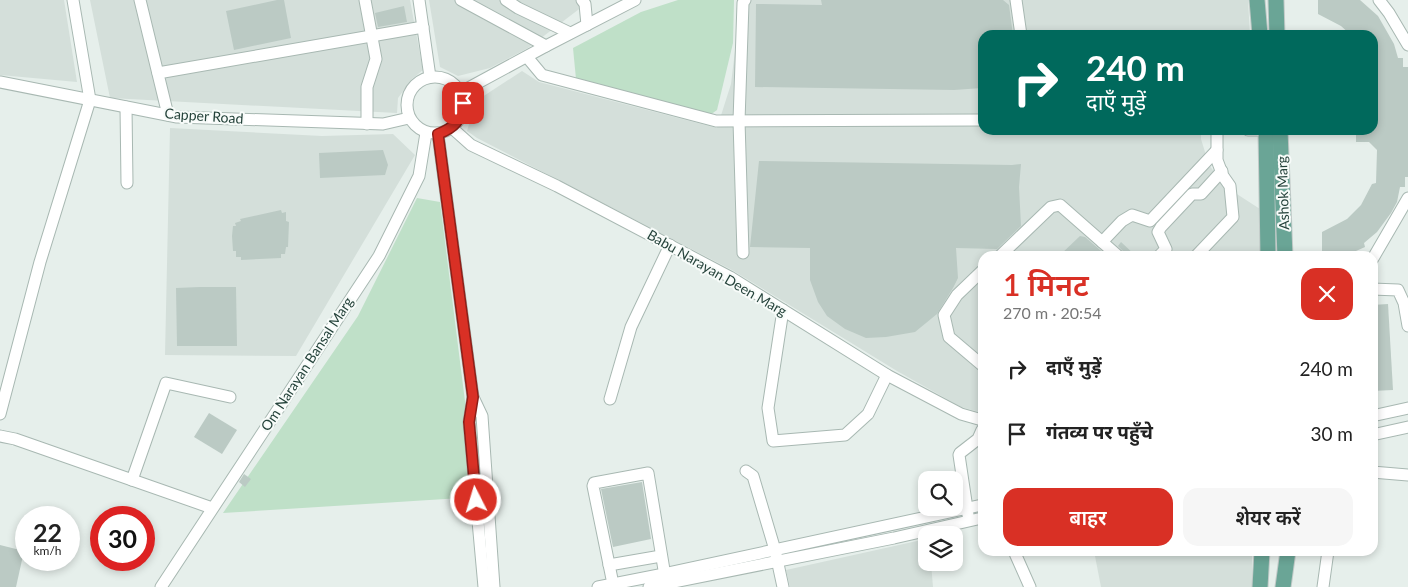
<!DOCTYPE html>
<html lang="hi">
<meta charset="utf-8">
<style>
body{margin:0;font-family:Lato,"Noto Sans Devanagari",sans-serif;background:#f6f6f6;color:#222;height:100vh;display:flex;flex-direction:column;font-size:19px;white-space:nowrap}
*{box-sizing:border-box;margin:0}
p{font-size:16px;color:#767676}
.icon{flex:none;width:28px;height:28px;fill:none;stroke:currentColor;stroke-width:2;stroke-linecap:round;stroke-linejoin:round}
.map{position:relative;flex:1;overflow:hidden}
.drawer{position:absolute;left:978px;top:251px;width:400px;height:305px;display:flex;flex-direction:column;background:#fff;border-radius:15px;box-shadow:0 2px 8px #0003}
.drawer>*{flex:none}
.top-card{position:absolute;left:978px;top:30px;width:400px;height:105px;border-radius:15px;box-shadow:0 2px 8px #0003;background:#00695c;color:#fff;overflow:hidden}
.fabs{position:absolute;left:918px;top:471px;display:grid;gap:10px}
.fabs a{display:grid;place-items:center;width:45px;height:45px;border-radius:10px;background:#fff;box-shadow:0 2px 8px #0003;font-size:25px}
.speed{position:absolute;left:15px;top:506px;display:flex;gap:10px;font-size:25px;font-weight:700;text-align:center}
.speed>*{display:grid;place-content:center;width:65px;height:65px;border-radius:50%;background:#fff;box-shadow:0 2px 8px #0003;line-height:1}
.speed small{font-size:12px;font-weight:400}
.speed .limit{border:8px solid #d22;background:#fff;color:#111}
.pin{position:absolute;display:grid;place-items:center;width:42px;height:42px;color:#fff;margin:-21px;border-radius:10px;box-shadow:0 2px 8px #0006}
.me{position:absolute;width:55px;margin:-28px;rotate:355deg;stroke-linejoin:round;filter:drop-shadow(0 0 4px #0008)}
.turn{display:flex;align-items:center;gap:18px;height:105px;padding:0 25px;font-size:22px}
.turn .icon{width:65px;height:65px;stroke-width:2.5}
.turn b{display:block;font-size:35px;line-height:42px}
.round{display:grid;place-items:center;flex:none;width:52px;height:52px;border-radius:15px;background:#f6f6f6}
.head{display:flex;align-items:center;justify-content:space-between;height:85px;padding:0 25px}
h1{font-size:30px;font-weight:600;line-height:38px;color:#d93025}
.primary-button{display:flex;gap:10px;margin-top:auto;padding:10px 25px}
.primary-button a{flex:1;height:58px;border-radius:15px;background:#d93025;color:#fff;font-size:20px;font-weight:600;line-height:58px;text-align:center}
.primary-button a+a{background:#f6f6f6;color:#222}
ul{padding:0;list-style:none}
li{display:flex;align-items:center;gap:15px;height:65px;padding:0 25px}
li div{flex:1}
li b{display:block;font-size:19px}
li em{font-style:normal}
.map>svg:first-child{display:block}
</style>
<div class="map">
<svg width="1408" height="587" viewBox="0 0 1408 587">
<rect width="100%" height="100%" fill="#e6efeb"/>
<g fill="#d4dfda">
<polygon points="0,0 64,0 77,82 0,75"/>
<polygon points="90,0 410,0 423,70 412,79 398,98 397,113 110,98"/>
<polygon points="429,0 591,0 528,48 490,68 458,76 440,67"/>
<polygon points="741,0 1248,0 1250,35 982,35 982,130 1201,130 1201,139 1209,165 1226,187 1260,209 1261,256 982,256 982,413 961,407 897,371 732,270 477,138 467,131 476,101 522,71 539,82 717,128 731,84"/>
<polygon points="170,128 322,136 393,134 415,155 296,356 165,355"/>
<polygon points="926,539 926,562 931,563 933,587 790,587 786,570"/>
<polygon points="1094,551 1252,551 1252,587 1101,587"/>
</g>
<g fill="#bfe0c8">
<polygon points="678,0 734,0 733,43 717,110 710,115 576,79 573,48 641,12"/>
<polygon points="417,198 440,202 477,497 223,513 358,316"/>
</g>
<g fill="#bbcac4">
<polygon points="277,0 284,0 291,38 234,50 226,11"/>
<polygon points="821,0 1003,0 1009,5 1013,35 982,35 982,88 954,90 755,87 756,4 822,5"/>
<polygon points="1318,0 1360,0 1378,16 1394,44 1398,58 1403,58 1403,67 1408,67 1408,177 1405,177 1405,187 1400,187 1397,202 1391,213 1377,232 1364,243 1365,247 1356,251 1356,256 1322,256 1322,232 1347,219 1361,205 1372,184 1376,183 1377,150 1369,142 1356,142 1356,130 1372,130 1372,100 1376,94 1375,66 1372,66 1372,35 1351,35 1341,26 1318,14"/>
<polygon points="404,6 407,22 378,27 375,13"/>
<polygon points="383,150 388,165 385,175 320,178 319,153"/>
<polygon points="759,161 1012,165 1021,164 1019,187 1021,226 997,249 956,248 958,278 953,288 937,314 915,332 886,337 866,338 845,329 827,316 818,302 810,280 810,248 750,247"/>
<polygon points="281,210 282,213 286,212 286,221 289,222 288,247 286,247 285,254 281,254 281,258 241,260 241,257 236,257 236,251 233,251 232,236 233,226 236,226 235,223 241,221 240,219"/>
<polygon points="1080,236 1085,237 1107,256 1059,256"/>
<polygon points="1121,242 1136,256 1125,256 1123,251 1118,246"/>
<polygon points="200,287 236,287 237,346 177,346 176,288"/>
<polygon points="1388,304 1393,390 1372,391 1372,305"/>
<polygon points="209,413 237,430 222,454 194,437"/>
<polygon points="244,474 251,479 245,487 239,482"/>
<polygon points="642,482 651,539 613,547 601,489"/>
<polygon points="0,545 24,551 16,587 0,587"/>
</g>
<g fill="none" stroke-linecap="round" stroke-linejoin="round">
<defs>
<g id="minor">
<polyline points="140,0 168,115"/>
<polyline points="365,0 376,59 367,87 367,124"/>
<polyline points="419,0 430,77"/>
<polyline points="461,0 546,46"/>
<polyline points="506,0 518,8 570,33"/>
<polyline points="582,0 585,4 587,25"/>
<polyline points="1016,0 1021,35"/>
<polyline points="1379,0 1389,13 1408,45"/>
<polyline points="527,57 542,75 716,121 982,120"/>
<polyline points="158,73 423,27"/>
<circle cx="435" cy="105" r="28"/>
<polyline points="0,82 177,117 383,124 409,118"/>
<polyline points="461,92 546,46 635,0"/>
<polyline points="126,107 127,183"/>
<polyline points="452,128 471,145 557,186 730,277 887,375 961,414 982,420"/>
<polyline points="1248,130 1266,130"/>
<polyline points="438,134 473,397 482,416 494,587"/>
<polyline points="1102,242 1122,221 1132,215 1150,221 1217,150"/>
<polyline points="743,253 739,121 743,3 745,0"/>
<polyline points="1000,256 1051,207 1060,205 1118,256"/>
<polyline points="1159,256 1166,249 1158,232 1161,227 1192,194 1201,194 1222,171"/>
<polyline points="1196,256 1233,217 1230,186 1223,176 1217,160 1217,130"/>
<polyline points="1372,260 1408,198"/>
<polyline points="982,271 957,295 944,315 949,337 982,365"/>
<polyline points="1372,289 1398,290 1404,303 1408,326"/>
<polyline points="783,310 768,408 773,441 845,435 868,414 887,375"/>
<polyline points="473,397 469,422 484,587"/>
<polyline points="610,399 631,327 670,245"/>
<polyline points="0,414 40,262 90,100 73,0"/>
<polyline points="1372,416 1408,408"/>
<polyline points="1372,435 1408,427"/>
<polyline points="0,436 15,439 212,508"/>
<polyline points="746,471 753,476 775,550 783,587"/>
<polyline points="1372,472 1408,475"/>
<polyline points="132,480 166,383 230,397"/>
<polyline points="968,515 959,455 960,453 978,439 982,430"/>
<polyline points="1014,551 1030,587"/>
<polyline points="609,565 661,556"/>
<polyline points="613,584 593,486 594,483 648,473 666,582"/>
<polyline points="161,587 379,256 419,176 426,133"/>
<polyline points="598,587 664,574 982,505"/>
<polyline points="649,587 894,538 982,518"/>
<polyline points="1323,587 1328,551"/>
</g>
<g id="major">
<polyline points="1257,0 1260,35"/>
<polyline points="1276,0 1277,35"/>
<polyline points="1266,130 1268,256"/>
<polyline points="1280,130 1285,256"/>
<polyline points="1260,587 1262,551"/>
<polyline points="1283,587 1288,551"/>
</g>
</defs>
<use href="#minor" stroke="#a8b8b2" stroke-width="13"/>
<use href="#major" stroke="#c2cac8" stroke-width="17"/>
<use href="#minor" stroke="#fff" stroke-width="11"/>
<use href="#major" stroke="#6aa596" stroke-width="15"/>
</g>
<g fill="none" stroke-linecap="round" stroke-linejoin="round">
<defs>
<path id="route" d="M463 103C462 120 454 128 438 134L473 397 469 422 476 500"/>
</defs>
<use href="#route" stroke="#8d1f18" stroke-width="12"/>
<use href="#route" stroke="#d93025" stroke-width="9"/>
</g>
<g text-anchor="middle" stroke-width="4" stroke-linejoin="round" paint-order="stroke">
<g font-size="14" fill="#24423a" stroke="#f7fbf9">
<text transform="translate(204 116) rotate(4)" y="5">Capper Road</text>
<text transform="translate(1283 193) rotate(-92)" y="5">Ashok Marg</text>
<text transform="translate(717 273) rotate(30)" y="5">Babu Narayan Deen Marg</text>
<text transform="translate(307 364) rotate(-57)" y="5">Om Narayan Bansal Marg</text>
</g>
</g>
</svg>
<div class="fabs">
<a><svg class="icon" aria-label="search" viewBox="0 0 24 24"><circle cx="10" cy="10" r="6"/><path d="M15 15l6 6"/></svg></a>
<a><svg class="icon" aria-label="layers" viewBox="0 0 24 24"><path d="M12 4l9 5-9 5-9-5zM3 14l9 5 9-5"/></svg></a>
</div>
<div class="speed"><div>22<small>km/h</small></div><div class="limit">30</div></div>
<div class="pin" style="left:463px;top:103px;background:#d93025"><svg class="icon" aria-label="arrive" viewBox="0 0 24 24"><path d="M6 21V4h12l-3 4 3 4H6"/></svg></div>
<svg class="me" style="left:476px;top:500px" viewBox="-20 -20 40 40"><circle r="17" fill="#d93025" stroke="#fff" stroke-width="3"/><path d="M0-11L8 9 0 5-8 9z" fill="#fff"/></svg>
<div class="top-card">
<div class="turn"><svg class="icon" aria-label="right" viewBox="0 0 24 24"><path d="M7 20v-9h11M14 6l5 5-5 5"/></svg><div><b>240 m</b>दाएँ मुड़ें</div></div>
</div>
<section class="drawer">
<div class="head"><div><h1>1 मिनट</h1><p>270 m · 20:54</p></div><a class="round" style="background:#d93025;color:#fff"><svg class="icon" aria-label="close" viewBox="0 0 24 24"><path d="M6 6l12 12M18 6L6 18"/></svg></a></div>
<ul>
<li><svg class="icon" aria-label="right" viewBox="0 0 24 24"><path d="M7 20v-9h11M14 6l5 5-5 5"/></svg><div><b>दाएँ मुड़ें</b></div><em>240 m</em></li>
<li><svg class="icon" aria-label="arrive" viewBox="0 0 24 24"><path d="M6 21V4h12l-3 4 3 4H6"/></svg><div><b>गंतव्य पर पहुँचे</b></div><em>30 m</em></li>
</ul>
<div class="primary-button"><a>बाहर</a><a>शेयर करें</a></div>
</section>
</div>
